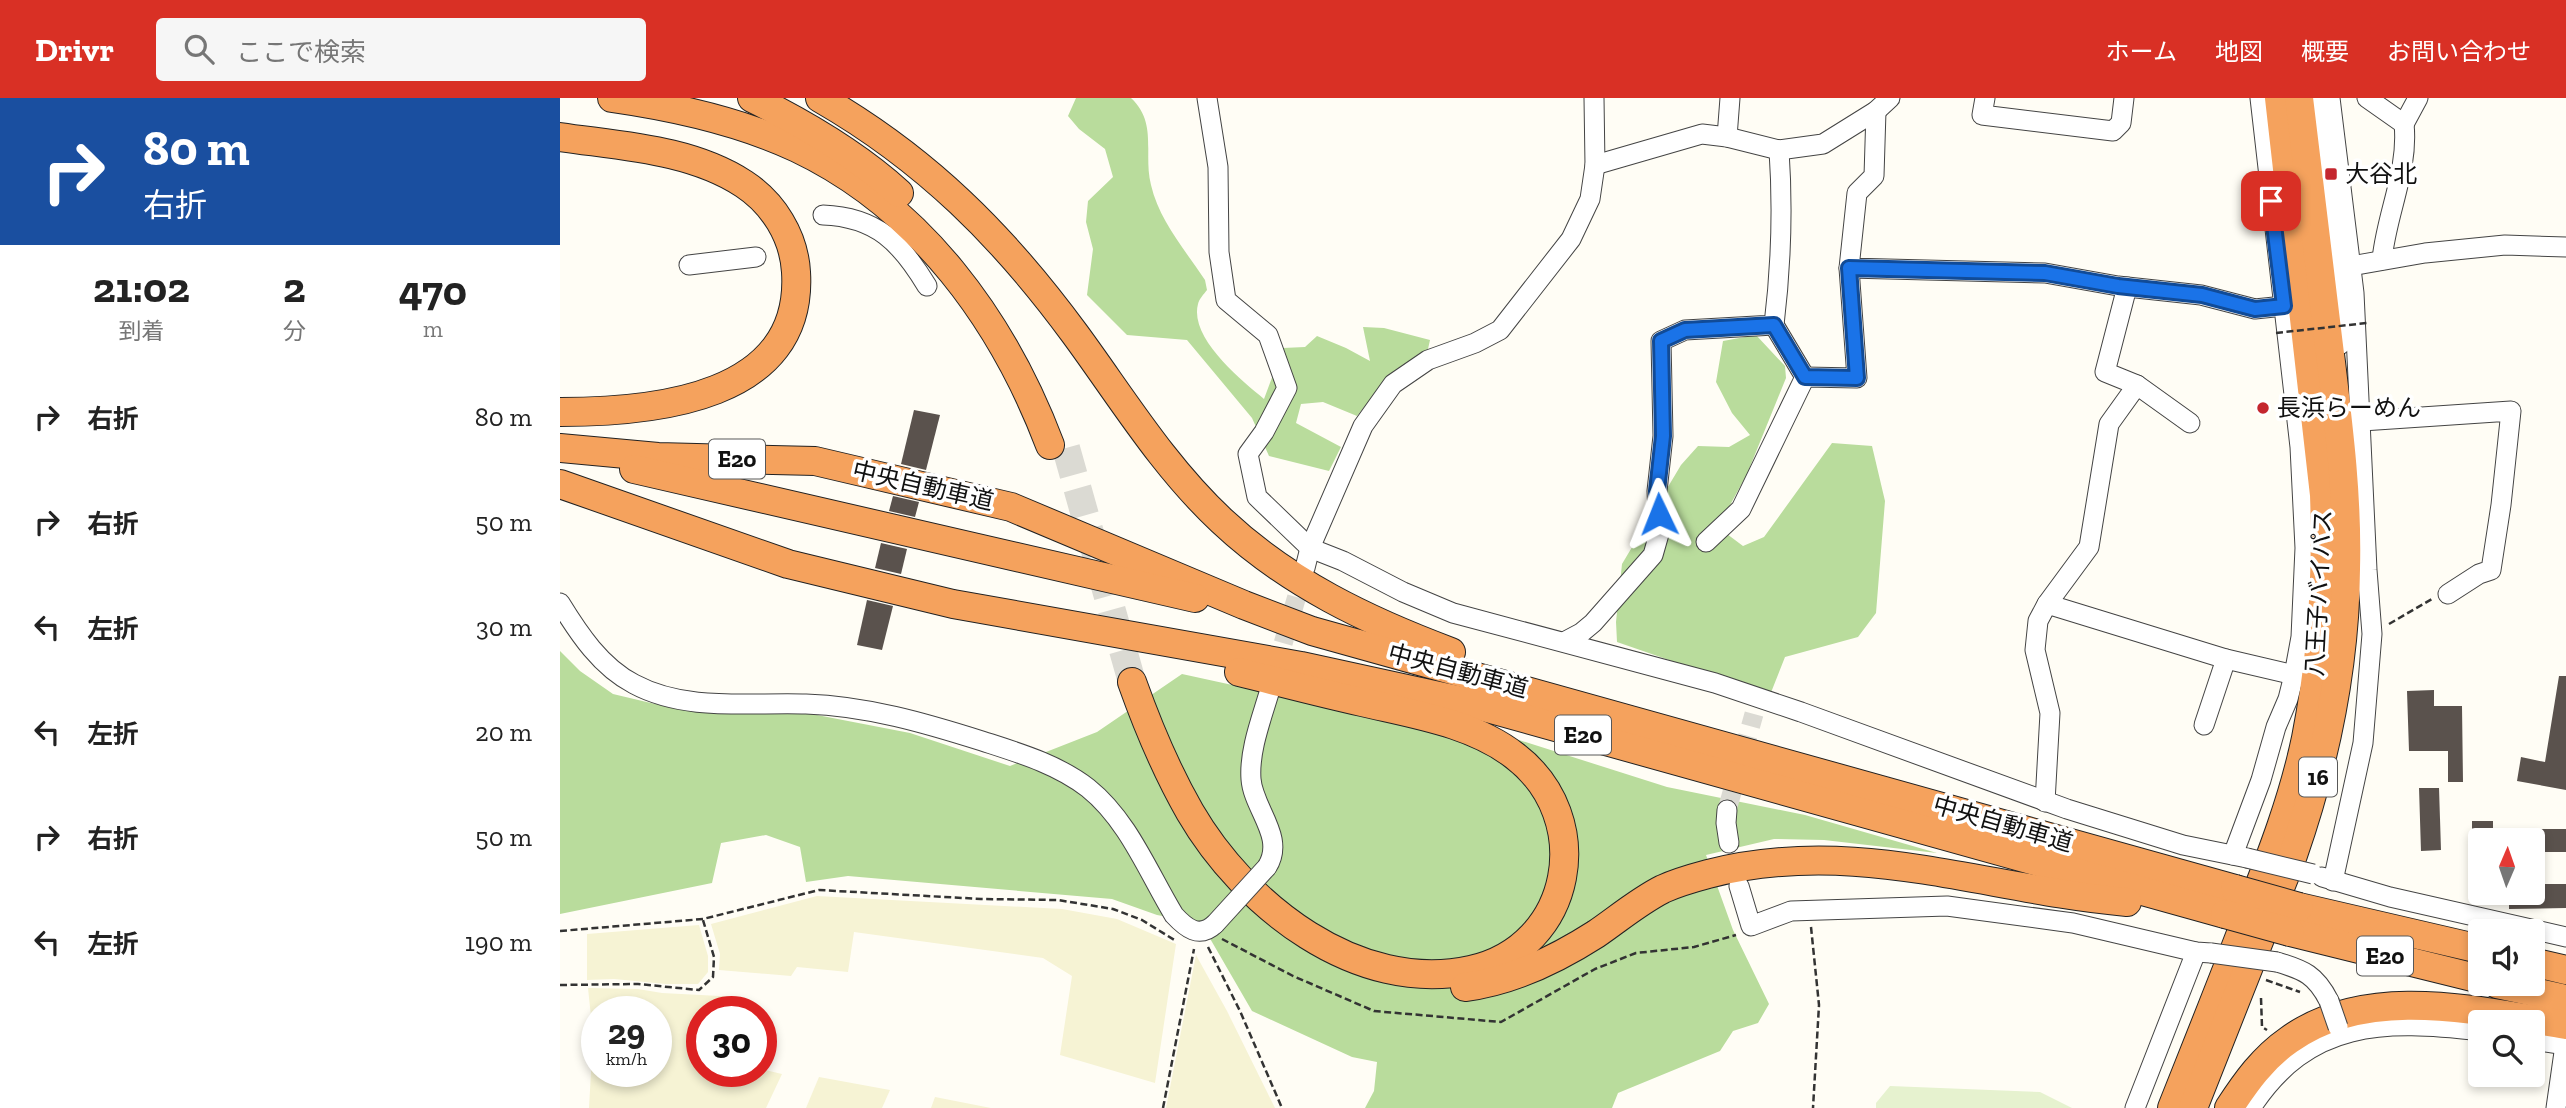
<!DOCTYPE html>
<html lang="ja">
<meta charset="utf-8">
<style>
body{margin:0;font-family:"Zilla Slab","Noto Sans JP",serif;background:#f6f6f6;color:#222;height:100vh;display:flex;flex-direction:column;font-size:26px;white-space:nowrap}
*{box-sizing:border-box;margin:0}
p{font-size:23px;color:#767676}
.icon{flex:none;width:38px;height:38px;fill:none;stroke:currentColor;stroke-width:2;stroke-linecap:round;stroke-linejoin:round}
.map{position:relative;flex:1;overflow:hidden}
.panel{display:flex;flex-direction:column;background:#fff;width:560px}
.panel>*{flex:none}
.hud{background:#1a4fa0;color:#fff;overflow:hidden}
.needle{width:46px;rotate:2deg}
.tools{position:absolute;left:1908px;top:730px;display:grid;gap:14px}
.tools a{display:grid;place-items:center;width:77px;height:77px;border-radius:7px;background:#fff;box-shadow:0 4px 10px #0003;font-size:35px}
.speed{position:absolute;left:21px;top:898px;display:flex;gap:14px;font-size:35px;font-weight:700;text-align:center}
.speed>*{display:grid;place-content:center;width:91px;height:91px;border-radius:50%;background:#fff;box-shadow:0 4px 10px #0003;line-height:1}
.speed small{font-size:18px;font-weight:400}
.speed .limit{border:10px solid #d22;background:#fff;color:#111}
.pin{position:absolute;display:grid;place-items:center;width:60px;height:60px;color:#fff;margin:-30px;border-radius:14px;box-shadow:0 4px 10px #0006}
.me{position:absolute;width:77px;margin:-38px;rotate:358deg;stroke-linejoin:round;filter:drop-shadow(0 0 5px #0008)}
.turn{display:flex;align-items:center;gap:24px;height:147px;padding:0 28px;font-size:32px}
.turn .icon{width:91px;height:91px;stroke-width:2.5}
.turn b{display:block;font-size:49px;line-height:60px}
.eta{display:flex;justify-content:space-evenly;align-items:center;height:119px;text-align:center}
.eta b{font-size:42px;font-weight:800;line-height:49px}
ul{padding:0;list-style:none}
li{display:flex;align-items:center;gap:21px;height:105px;padding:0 28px}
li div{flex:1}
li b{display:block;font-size:26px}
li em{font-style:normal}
header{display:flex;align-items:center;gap:42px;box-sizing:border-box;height:98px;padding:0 35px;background:#d93025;color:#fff}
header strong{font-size:33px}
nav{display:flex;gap:38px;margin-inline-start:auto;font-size:24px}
.search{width:490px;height:63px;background:#f6f6f6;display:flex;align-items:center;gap:18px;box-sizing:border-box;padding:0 24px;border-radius:7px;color:#767676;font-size:26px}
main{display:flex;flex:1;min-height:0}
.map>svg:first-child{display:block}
</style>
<header>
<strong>Drivr</strong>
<div class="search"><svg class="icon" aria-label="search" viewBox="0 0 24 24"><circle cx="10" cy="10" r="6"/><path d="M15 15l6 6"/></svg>ここで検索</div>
<nav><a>ホーム</a><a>地図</a><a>概要</a><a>お問い合わせ</a></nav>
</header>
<main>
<section class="panel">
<div class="hud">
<div class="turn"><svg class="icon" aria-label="right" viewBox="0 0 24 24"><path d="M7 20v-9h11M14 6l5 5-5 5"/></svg><div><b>80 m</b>右折</div></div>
</div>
<div class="eta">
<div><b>21:02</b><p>到着</p></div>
<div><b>2</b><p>分</p></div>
<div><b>470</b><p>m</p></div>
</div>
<ul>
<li><svg class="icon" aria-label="right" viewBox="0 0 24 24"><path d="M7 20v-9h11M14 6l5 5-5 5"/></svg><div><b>右折</b></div><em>80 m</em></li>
<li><svg class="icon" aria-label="right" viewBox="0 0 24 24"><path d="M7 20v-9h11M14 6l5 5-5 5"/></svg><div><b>右折</b></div><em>50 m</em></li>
<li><svg class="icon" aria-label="left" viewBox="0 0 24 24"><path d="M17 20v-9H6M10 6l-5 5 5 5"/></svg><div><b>左折</b></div><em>30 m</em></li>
<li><svg class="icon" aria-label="left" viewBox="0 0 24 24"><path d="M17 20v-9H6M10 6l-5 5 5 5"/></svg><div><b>左折</b></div><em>20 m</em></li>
<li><svg class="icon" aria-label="right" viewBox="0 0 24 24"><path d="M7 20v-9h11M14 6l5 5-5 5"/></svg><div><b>右折</b></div><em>50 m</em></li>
<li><svg class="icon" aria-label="left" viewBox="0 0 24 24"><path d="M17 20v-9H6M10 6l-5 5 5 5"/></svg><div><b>左折</b></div><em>190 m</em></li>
</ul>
</section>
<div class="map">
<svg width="2006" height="1010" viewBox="0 0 2006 1010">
<rect width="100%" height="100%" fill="#fffdf5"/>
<g fill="#f6f3d4" fill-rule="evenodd">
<polygon points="257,798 502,811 557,821 616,846 595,985 500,957 512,878 483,860 294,834 288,874 237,869 231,878 159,872 160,856 151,826"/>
<polygon points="139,827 148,858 148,874 138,886 106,886 54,881 27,882 27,836"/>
<polygon points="636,857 667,913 715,1010 606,1010"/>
<path d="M28 890 78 891 102 895 179 899 176 913 142 914V973L201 971 222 976 206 1010H29L33 938ZM37 914H96V973H37Z"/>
<polygon points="259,979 330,992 322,1010 246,1010"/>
<polygon points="375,999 431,1010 371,1010"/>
</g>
<g fill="#b9dc9c">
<path d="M516 0H571C598 25 583 56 591 87 599 122 625 152 645 182L647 192C644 196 639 201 638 206 629 240 681 282 704 301L723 250 745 249 757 238 786 250 810 263 803 229 824 230 870 242 868 251 825 283 797 318 763 304 741 306 736 325 781 349 769 373 709 358 692 320 627 242 567 237 527 197 533 151 526 124 528 103 553 79 545 51 519 31 508 18Z"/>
<polygon points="1196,237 1225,268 1226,280 1187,376 1169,409 1167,436 1183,448 1204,439 1272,345 1312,348 1325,403 1316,515 1298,539 1225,559 1210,597 1057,544 1056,524 1062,466 1121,367 1138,348 1169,349 1190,337 1172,315 1156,284 1163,243"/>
<polygon points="0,553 20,573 53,596 95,606 226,611 350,635 450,668 537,634 622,576 709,595 937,635 1107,689 1245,717 1377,755 1264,742 1214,741 1146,757 1173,832 1209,906 1198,925 1173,933 1160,953 1058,995 1052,1010 805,1010 814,993 817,964 792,959 692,913 641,825 597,817 552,801 288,778 246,784 240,749 206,737 161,745 152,785 0,816"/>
</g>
<polygon fill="#e6f2cf" points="1330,988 1480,994 1512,1010 1316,1010 1316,1005"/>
<g fill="#5a524d">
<polygon points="354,312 380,317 366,372 341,366"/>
<polygon points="333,398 359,404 355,419 329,413"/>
<polygon points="321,445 347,451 341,476 315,470"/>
<polygon points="307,502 333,508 322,552 297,547"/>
<polygon points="1999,578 2006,578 2006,692 1957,683 1961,659 1985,664"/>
<polygon points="1874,592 1874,608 1902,608 1903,684 1888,684 1888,653 1849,653 1847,593"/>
<polygon points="1859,690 1879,690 1881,752 1861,753"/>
<rect x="1912" y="723" width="21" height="19"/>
<rect x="1972" y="731" width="34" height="23"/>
<polygon points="1972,786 2006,786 2006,810 1949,811 1949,794 1972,794"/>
</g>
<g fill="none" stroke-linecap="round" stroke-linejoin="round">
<g stroke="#dbdad3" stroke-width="19" stroke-dasharray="19 10" stroke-linecap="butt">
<polyline points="715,573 744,474"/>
<polyline points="1167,712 1194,616"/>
</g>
<polyline stroke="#dbdad3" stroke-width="28" stroke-dasharray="28 14" stroke-linecap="butt" points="506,350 572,584"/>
<defs>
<g id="minor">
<polyline points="647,0 658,69 659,154 666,202 708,237 727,290 704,334 688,356 697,399 750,450 783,463 843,494 893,515 1155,585 1241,614 1507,711 1623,747 1687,760"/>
<polyline points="1425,0 1422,17 1553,33 1561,25 1564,0"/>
<polyline points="1754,0 1778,197 1781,246"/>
<polyline points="1770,0 1794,195 1807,472 1812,536 1803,645 1773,783"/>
<path d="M1807 0 1844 26C1849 72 1826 117 1822 162"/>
<polyline points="1316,13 1314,78 1297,95 1289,170 1485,175 1558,188 1641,197 1695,211 1724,208"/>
<polyline points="1844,26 1858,0"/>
<polyline points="1167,39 1170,0"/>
<polyline points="1035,67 1142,36 1167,39 1219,52 1263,46 1316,13 1330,0"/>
<path d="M263 117C317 119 341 145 367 188"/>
<polyline points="129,167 196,159"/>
<polyline points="1791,168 1865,155 1945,147 2006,149"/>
<polyline points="1214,227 1245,279"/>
<polyline points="1577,287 1630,325"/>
<polyline points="1802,323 1951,313 1941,407 1931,472 1919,476 1888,496"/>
<polyline points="1146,444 1181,411 1245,279 1297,280 1289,170"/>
<polyline points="745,470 750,450 803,328 833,286 868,262 915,245 940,232 1011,141 1030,101 1035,67 1034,0"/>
<path d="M0 505C19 536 41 569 74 586 126 614 190 604 246 606 307 608 365 625 422 643 459 655 497 666 528 690 568 722 588 774 614 817 626 830 639 841 655 826"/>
<polyline points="1487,506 1666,561 1644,627"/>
<path d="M1004 544 1021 535 1033 525 1093 457 1099 436 1097 393 1103 338 1101 243 1125 232 1214 227C1221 169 1223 110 1219 52"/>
<polyline points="1666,561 1734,577"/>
<polyline points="1485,704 1490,615 1475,552 1478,523 1487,506 1529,449 1549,326 1577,287 1545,274 1567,189"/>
<polyline points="1167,712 1166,725 1169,745"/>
<polyline points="1673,757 1701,682 1716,629 1728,601 1734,577 1741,539 1745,450 1740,349 1700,0"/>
<path d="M707 769C726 739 693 711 691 681 689 653 701 622 709 595"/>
<polyline points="1762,779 1830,799 2006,839"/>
<polyline points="1179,788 1191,828 1231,813 1387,808 1513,825 1636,854 1651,855"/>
<path d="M1717 864C1744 872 1756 877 1769 903"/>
<polyline points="1972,942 2006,947"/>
<polyline points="1575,1010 1636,854"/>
<path d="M1691 1010C1749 921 1824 922 1920 933"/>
<polyline points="1996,1010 2005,947"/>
</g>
<g id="highway">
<path d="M52 0C115 9 179 23 237 50 361 109 443 223 490 347"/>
<path d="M192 0C245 26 296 56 339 95"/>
<path d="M260 0C366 61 443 138 515 236 562 300 603 368 662 423 728 485 808 523 891 554"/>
<path d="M0 39C60 48 131 51 184 86 213 105 234 138 236 174 244 301 93 314 0 314"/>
<polyline points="0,350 98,359 255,363 451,409 684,507 752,533 1675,791"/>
<polyline points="74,371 635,500"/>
<polyline points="0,386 228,466 393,506 741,568 906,604 1665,816"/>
<path d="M572 584C588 629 606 672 630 714 684 807 797 897 911 872 1014 849 1036 720 955 658 913 625 853 616 802 604 761 595 720 584 679 574"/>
<polyline points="1739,809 1920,851"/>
<polyline points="1730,834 1920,881"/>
<polyline points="1972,864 2006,872"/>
<polyline points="1937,886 2006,901"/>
<path d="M905 889C953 883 997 861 1036 836 1058 821 1079 803 1103 791 1116 785 1133 780 1148 776 1295 738 1422 791 1567 804"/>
<path d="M1612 1010C1637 947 1662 885 1686 822 1709 763 1733 703 1746 640 1762 559 1767 479 1764 397L1719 0"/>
<path d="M1633 1010 1733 757C1765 665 1785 569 1786 471 1788 396 1778 322 1769 248 1759 166 1749 83 1739 0"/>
<path d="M1669 1010C1686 984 1703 960 1729 942 1808 885 1918 913 2006 927"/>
</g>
</defs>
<use href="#minor" stroke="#444" stroke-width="21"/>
<use href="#highway" stroke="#222" stroke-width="30"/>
<g stroke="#333" stroke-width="2.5" stroke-dasharray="7 3.5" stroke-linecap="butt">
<polyline points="1829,526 1872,501"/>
<polyline points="1251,829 1259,907 1253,1010"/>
<polyline points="0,833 143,821 259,792 421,801 498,802 553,811 582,822 616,843"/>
<polyline points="662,841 733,878 814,913 941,924 1035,871 1076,855 1134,849 1176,837"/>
<polyline points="648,849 680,913 722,1010"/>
<polyline points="1706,882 1740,894"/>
<polyline points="0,887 78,886 139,892 153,879 154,859 143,822"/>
<polyline points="1701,900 1702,929 1707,932"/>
<polyline points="603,1010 634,851"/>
</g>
<use href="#minor" stroke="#fff" stroke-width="19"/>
<use href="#highway" stroke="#f5a25d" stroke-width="28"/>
<defs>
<g id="minor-bridge">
<polyline points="1687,760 1753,776"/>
<polyline points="655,826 707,769"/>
<polyline points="1651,855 1717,864"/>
<polyline points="1769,903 1778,929"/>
</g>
<g id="highway-bridge">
<polyline points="1675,791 1739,809"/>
<polyline points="1665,816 1730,834"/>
</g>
</defs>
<use href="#minor-bridge" stroke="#444" stroke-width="21" stroke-linecap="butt"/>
<use href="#highway-bridge" stroke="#222" stroke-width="30" stroke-linecap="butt"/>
<polyline stroke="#333" stroke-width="2.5" stroke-dasharray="7 3.5" stroke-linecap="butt" points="1716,235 1807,225"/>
<use href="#minor-bridge" stroke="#fff" stroke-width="19"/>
<use href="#highway-bridge" stroke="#f5a25d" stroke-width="28"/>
</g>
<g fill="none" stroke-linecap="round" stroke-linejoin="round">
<defs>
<polyline id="route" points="1099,416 1097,393 1103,338 1101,243 1125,232 1214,227 1245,279 1297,280 1289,170 1485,175 1558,188 1642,197 1695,211 1724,208 1711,103"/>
</defs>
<use href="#route" stroke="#114b97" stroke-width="18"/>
<use href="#route" stroke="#1a73e8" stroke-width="12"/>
</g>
<g fill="#c4262e" stroke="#fff" stroke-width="2.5">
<rect x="1764" y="69" width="14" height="14" rx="3.5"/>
<circle cx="1703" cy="310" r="7"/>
</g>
<g text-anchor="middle" stroke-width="7" stroke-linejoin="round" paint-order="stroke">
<g fill="#fff" stroke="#585858" stroke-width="2">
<rect x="149" y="341.5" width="56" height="39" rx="5"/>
<rect x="995" y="617.5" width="56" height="39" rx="5"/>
<rect x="1739" y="659.5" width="38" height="39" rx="5"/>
<rect x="1797" y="838.5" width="56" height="39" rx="5"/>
</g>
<g font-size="23" font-weight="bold" fill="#111">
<text x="177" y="369">E20</text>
<text x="1023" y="645">E20</text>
<text x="1758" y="687">16</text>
<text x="1825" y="866">E20</text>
</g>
<g font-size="24" fill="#111" stroke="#fff" text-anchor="start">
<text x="1785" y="84">大谷北</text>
<text x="1717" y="318">長浜らーめん</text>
</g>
<g font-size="24" fill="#111" stroke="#fff">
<text transform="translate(363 388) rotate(13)" y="8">中央自動車道</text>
<text transform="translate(1759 495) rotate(-87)" y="8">八王子バイパス</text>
<text transform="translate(898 573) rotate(15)" y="8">中央自動車道</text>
<text transform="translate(1443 726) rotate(16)" y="8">中央自動車道</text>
</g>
</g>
</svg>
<div class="tools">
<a><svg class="needle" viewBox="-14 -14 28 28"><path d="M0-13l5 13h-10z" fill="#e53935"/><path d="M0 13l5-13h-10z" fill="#767676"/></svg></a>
<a><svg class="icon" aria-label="sound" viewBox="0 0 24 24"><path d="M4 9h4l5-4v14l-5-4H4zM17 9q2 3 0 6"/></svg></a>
<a><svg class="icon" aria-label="search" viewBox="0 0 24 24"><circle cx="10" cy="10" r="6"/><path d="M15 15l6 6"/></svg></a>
</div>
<div class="speed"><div>29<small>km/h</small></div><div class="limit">30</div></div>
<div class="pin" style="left:1711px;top:103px;background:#d93025"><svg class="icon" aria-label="arrive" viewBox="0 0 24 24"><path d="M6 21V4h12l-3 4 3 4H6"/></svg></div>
<svg class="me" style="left:1099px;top:416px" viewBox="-20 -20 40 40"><path d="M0-17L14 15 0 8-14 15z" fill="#1a73e8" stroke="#fff" stroke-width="4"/></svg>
</div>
</main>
